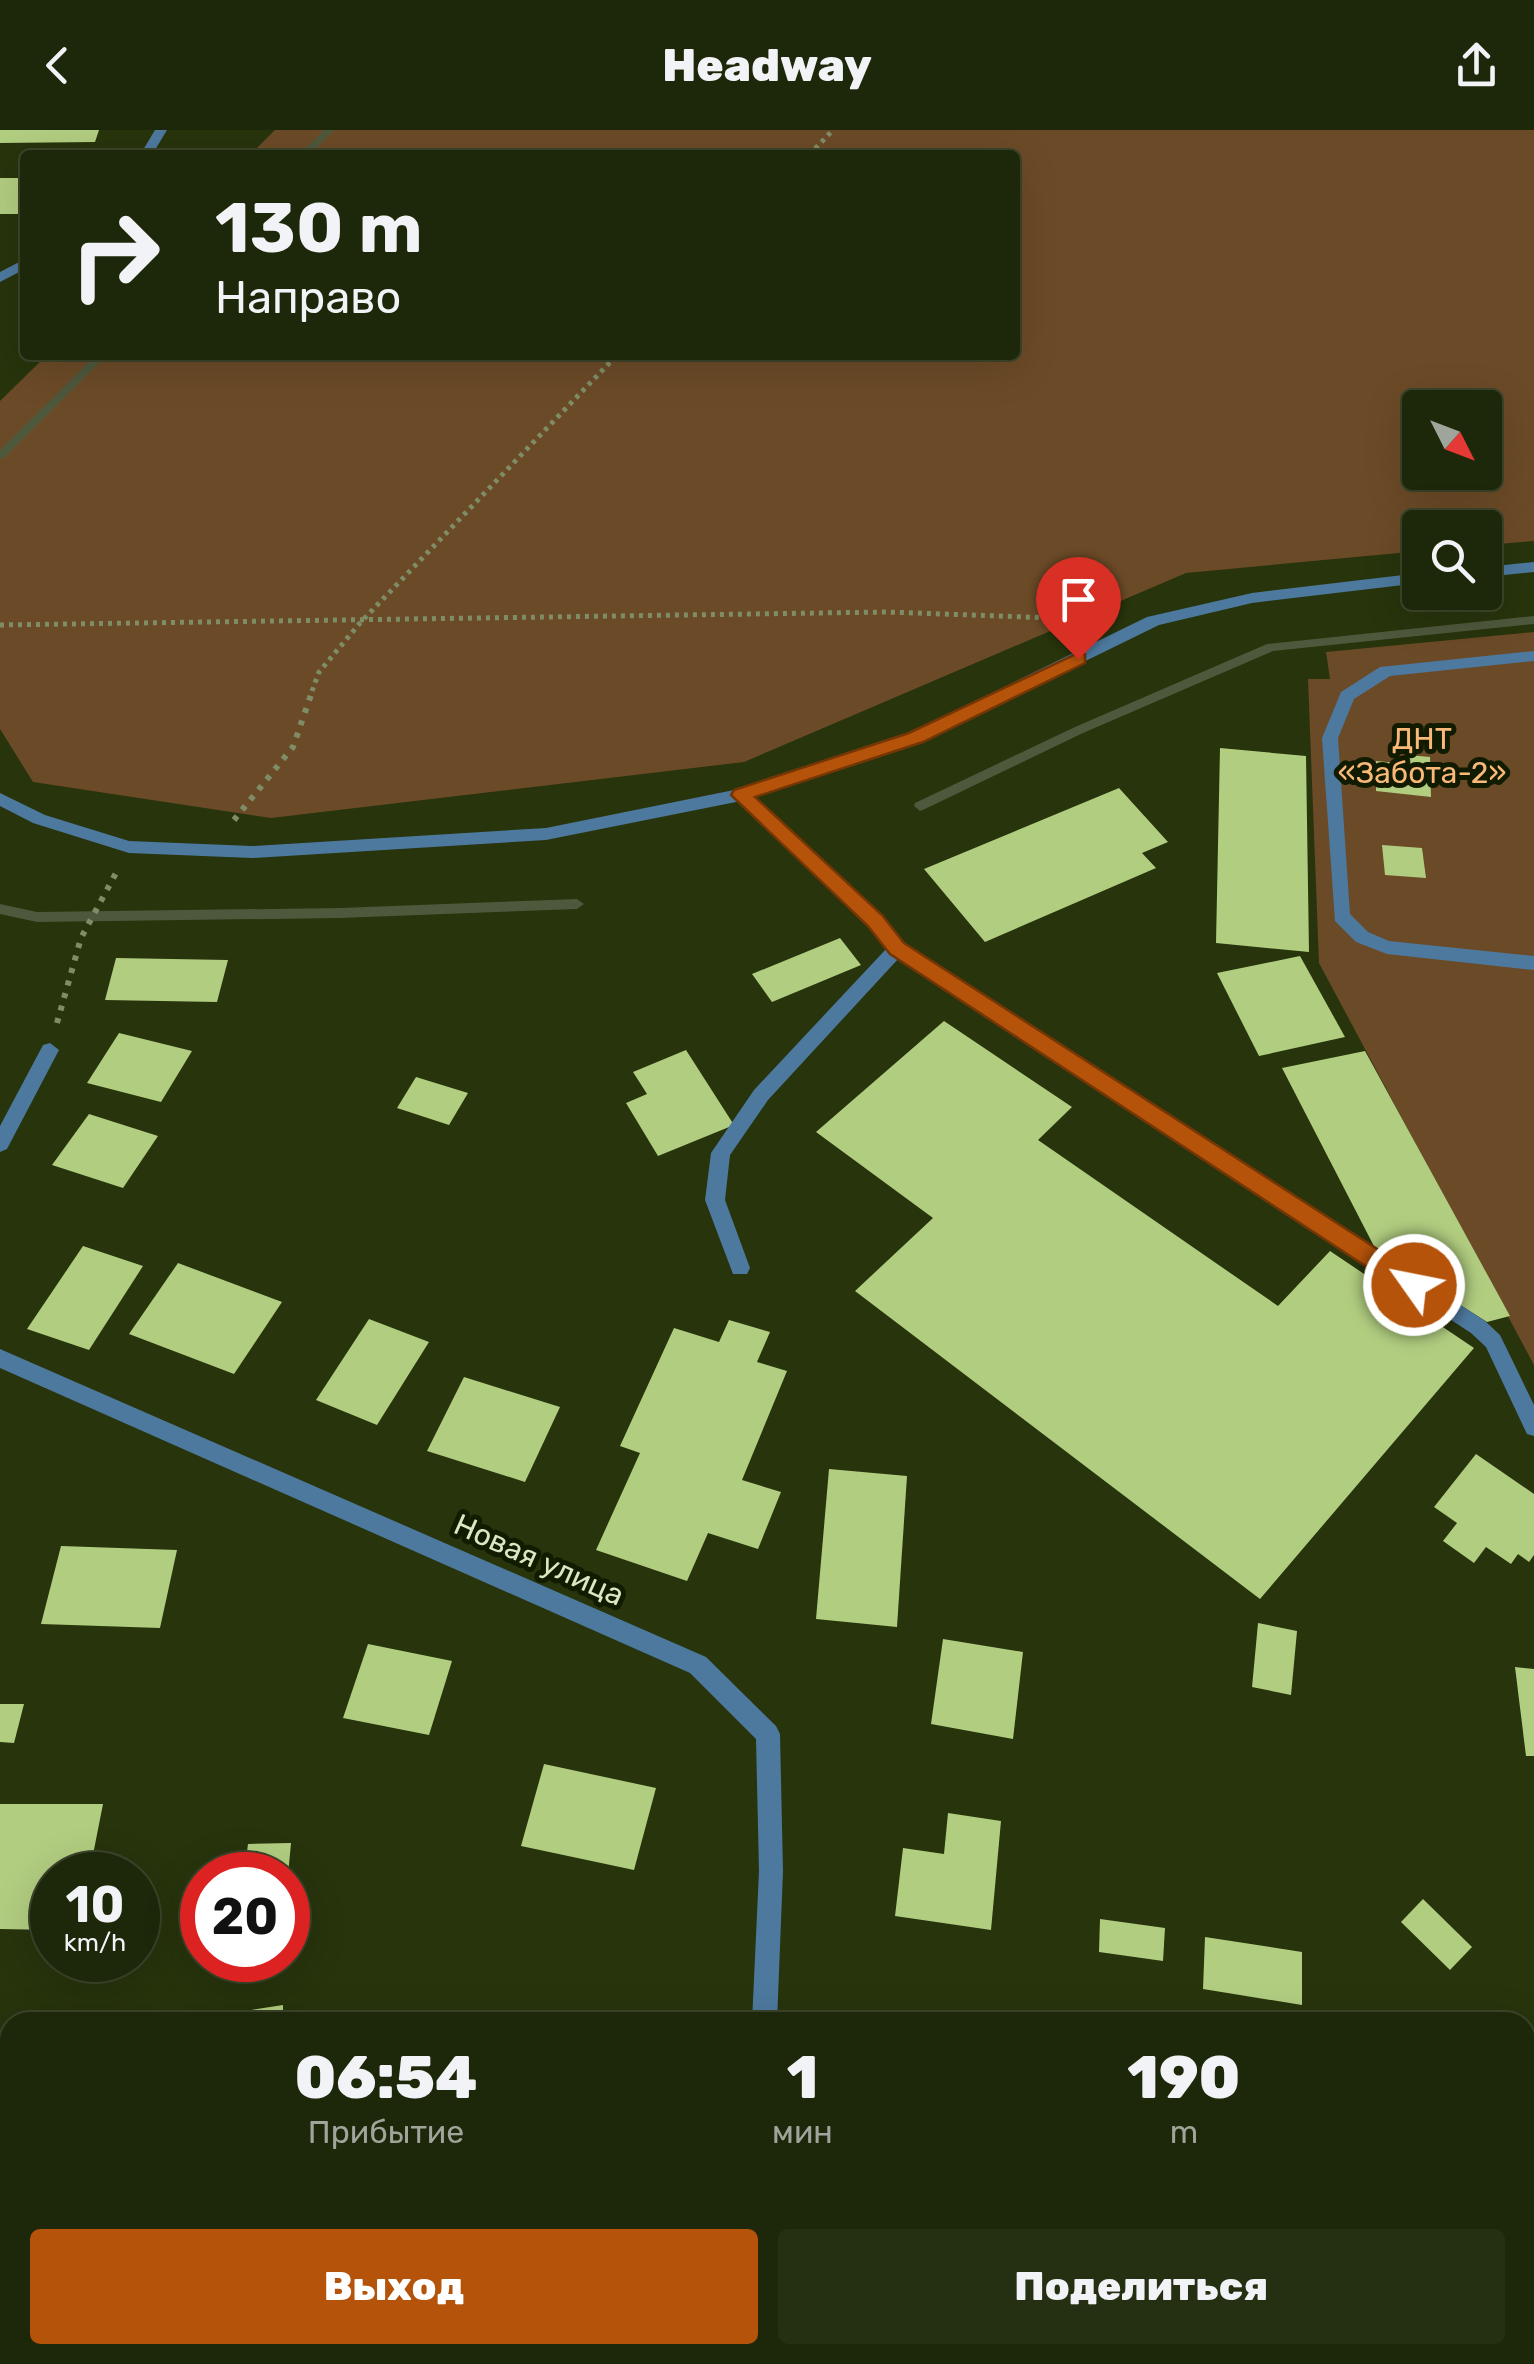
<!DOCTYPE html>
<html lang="ru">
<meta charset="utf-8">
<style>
body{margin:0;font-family:Rubik,sans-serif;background:#252f12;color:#f1f3f6;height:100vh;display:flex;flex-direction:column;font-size:38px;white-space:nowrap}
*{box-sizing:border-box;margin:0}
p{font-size:32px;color:#a0a59c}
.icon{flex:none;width:55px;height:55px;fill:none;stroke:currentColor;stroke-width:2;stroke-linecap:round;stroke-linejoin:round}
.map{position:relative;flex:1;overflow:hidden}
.details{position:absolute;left:0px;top:1882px;width:1535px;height:352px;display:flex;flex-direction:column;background:#1d2709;border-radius:30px 30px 0 0;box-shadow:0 10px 40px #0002,0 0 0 2px #3b442a}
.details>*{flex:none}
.banner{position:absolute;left:20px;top:20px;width:1000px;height:210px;border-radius:10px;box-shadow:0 10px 40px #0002,0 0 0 2px #3b442a;background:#1d2709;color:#f1f3f6;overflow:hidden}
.needle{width:65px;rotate:132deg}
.fabs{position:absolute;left:1402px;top:260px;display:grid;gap:20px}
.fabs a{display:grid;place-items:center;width:100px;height:100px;border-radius:10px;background:#1d2709;box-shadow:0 10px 40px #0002,0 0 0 2px #3b442a;font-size:50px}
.speed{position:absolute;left:30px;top:1722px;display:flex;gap:20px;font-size:50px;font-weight:700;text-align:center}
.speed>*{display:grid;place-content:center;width:130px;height:130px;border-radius:50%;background:#1d2709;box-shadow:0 10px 40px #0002,0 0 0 2px #3b442a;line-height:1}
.speed small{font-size:25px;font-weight:400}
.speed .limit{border:15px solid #d22;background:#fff;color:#111}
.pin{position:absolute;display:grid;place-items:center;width:85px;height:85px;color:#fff;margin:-102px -42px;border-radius:50% 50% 50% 0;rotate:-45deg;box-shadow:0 0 10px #0007}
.pin .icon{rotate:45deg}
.me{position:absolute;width:110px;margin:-55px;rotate:303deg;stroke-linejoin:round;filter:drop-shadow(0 0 8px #0008)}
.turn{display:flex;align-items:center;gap:35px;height:210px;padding:0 30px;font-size:45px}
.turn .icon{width:130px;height:130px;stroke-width:2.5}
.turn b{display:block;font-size:70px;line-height:85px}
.eta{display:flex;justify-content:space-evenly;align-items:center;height:170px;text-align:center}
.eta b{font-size:60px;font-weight:800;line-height:70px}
.primary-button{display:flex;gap:20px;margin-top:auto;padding:20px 30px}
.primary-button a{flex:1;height:115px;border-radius:10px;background:#b45309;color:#fff;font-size:40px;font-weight:800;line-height:115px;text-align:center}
.primary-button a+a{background:#252f12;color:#f1f3f6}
header{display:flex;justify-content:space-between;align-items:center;height:130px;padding:0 30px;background:#1d2709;font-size:45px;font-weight:800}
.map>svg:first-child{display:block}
</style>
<header><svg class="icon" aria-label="back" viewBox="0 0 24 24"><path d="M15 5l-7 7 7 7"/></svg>Headway<svg class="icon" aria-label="share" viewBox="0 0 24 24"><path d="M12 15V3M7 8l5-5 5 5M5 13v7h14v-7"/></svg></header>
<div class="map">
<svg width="1534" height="2234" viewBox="0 0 1534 2234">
<rect width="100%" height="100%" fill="#27340c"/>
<g fill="#6b4a27" fill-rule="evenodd">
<path d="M275 0H1534V411L1485 415V398H1420V421L1186 443 744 632 271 688 33 652 0 599V271L47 225H1015V25H250ZM1420 278H1485V342H1420Z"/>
<polygon points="1534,502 1534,1235 1319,833 1308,549 1330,549 1326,522"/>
</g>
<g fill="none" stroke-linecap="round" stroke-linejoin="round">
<g fill="#4e583c" fill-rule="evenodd">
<polygon points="324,0 334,0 309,25 299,25"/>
<polygon points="96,225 107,225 4,328 0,329 0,320"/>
<polygon points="1534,486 1534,494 1273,521 1083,603 925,679 920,681 914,676 915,673 1075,597 1267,514"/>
<polygon points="577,769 584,774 577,779 340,788 37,792 0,784 0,774 37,782 340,778"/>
</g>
</g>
<g fill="#b1cd80">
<polygon points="0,0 99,0 95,12 0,13"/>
<rect x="0" y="48" width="25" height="36"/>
<polygon points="1220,618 1306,626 1309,822 1216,813"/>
<polygon points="1408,625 1430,627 1431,667 1376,661 1376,631 1409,634"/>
<polygon points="1119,658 1168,712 1142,723 1156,738 985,812 924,739"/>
<polygon points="1382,715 1422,718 1426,748 1385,745"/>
<polygon points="840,808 861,835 772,872 752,844"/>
<polygon points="1300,826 1345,907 1259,926 1217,843"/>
<polygon points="116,828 228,830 217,872 105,870"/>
<polygon points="944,891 1072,977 1038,1010 1278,1176 1330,1121 1474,1218 1260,1469 855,1161 933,1088 816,1002"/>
<polygon points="119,903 192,921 161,972 87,953"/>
<polygon points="686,920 734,995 658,1026 626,973 647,964 633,942"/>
<polygon points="1365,921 1510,1186 1487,1192 1377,1122 1282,938"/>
<polygon points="416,947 468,963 449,995 397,978"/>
<polygon points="89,984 158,1006 123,1058 52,1035"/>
<polygon points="83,1116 143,1136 89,1220 27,1199"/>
<polygon points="178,1133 282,1172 234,1244 129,1204"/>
<polygon points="369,1189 429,1212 377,1295 316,1270"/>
<polygon points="729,1190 770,1202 757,1232 787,1241 742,1350 781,1362 758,1419 708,1403 687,1451 596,1420 640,1323 620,1316 674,1198 719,1212"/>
<polygon points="464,1247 560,1277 525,1352 427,1321"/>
<polygon points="1476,1324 1534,1364 1534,1425 1529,1432 1518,1424 1511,1434 1486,1417 1474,1433 1443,1411 1457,1393 1434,1377"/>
<polygon points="829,1339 907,1346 897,1497 816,1489"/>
<polygon points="61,1416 177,1420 160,1498 41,1494"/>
<polygon points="1258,1493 1297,1501 1291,1565 1252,1557"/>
<polygon points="943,1509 1023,1522 1013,1609 931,1594"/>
<polygon points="368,1514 452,1531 429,1605 343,1588"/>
<polygon points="1515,1537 1534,1539 1534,1626 1526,1626"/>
<polygon points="0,1574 24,1574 14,1613 0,1612"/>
<polygon points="544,1634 656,1658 634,1740 521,1716"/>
<polygon points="0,1674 103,1674 89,1745 52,1745 52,1800 0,1799"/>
<polygon points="948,1683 1001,1691 991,1800 895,1786 903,1718 944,1724"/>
<polygon points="291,1713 288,1745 244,1745 248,1714"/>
<polygon points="1423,1769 1472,1817 1450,1840 1401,1792"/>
<polygon points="1100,1789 1165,1798 1163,1831 1099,1822"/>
<polygon points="1205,1807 1302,1822 1302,1875 1203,1859"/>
<polygon points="283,1875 283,1892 218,1892 219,1885"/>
<rect x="0" y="2086" width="10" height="110"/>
<polygon points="1525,2165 1534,2167 1534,2234 1407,2234 1407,2225 1525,2225"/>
<polygon points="524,2225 622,2225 621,2234 523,2234"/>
<polygon points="935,2225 1049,2225 1049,2234 934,2234"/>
</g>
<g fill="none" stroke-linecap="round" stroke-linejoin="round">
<g stroke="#7f8d66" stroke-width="5" stroke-dasharray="4 5" stroke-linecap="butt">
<polyline points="809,25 833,0"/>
<polyline points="0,495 887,482 1082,489"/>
<polyline points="312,561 319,542 360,493 617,225"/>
</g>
<g stroke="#7f8d66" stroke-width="6" stroke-dasharray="5 8" stroke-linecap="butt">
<polyline points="234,690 293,617 313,559"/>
<polyline points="57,893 81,808 116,743"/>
</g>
<g fill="#4d799e" fill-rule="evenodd">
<polygon points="155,0 167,0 152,25 140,25"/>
<polygon points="25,129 25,139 0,152 0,142"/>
<polygon points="1534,521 1534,531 1390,546 1354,569 1338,608 1350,784 1368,802 1389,811 1534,826 1534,840 1387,824 1356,812 1335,791 1322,608 1341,562 1380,537"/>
<polygon points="741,659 747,661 881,786 903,813 1485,1191 1500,1205 1534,1275 1534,1306 1527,1304 1486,1217 1471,1203 899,828 768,970 730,1025 725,1070 750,1138 747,1144 733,1144 705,1070 711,1023 754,960 887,818 869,796 735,669 733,665"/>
</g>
<g fill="#4d799e" fill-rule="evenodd">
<polygon points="1534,432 1534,442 1485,447 1485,437"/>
<polygon points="1420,443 1420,453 1252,473 1159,495 922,611 741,671 546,710 252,728 129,723 33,693 0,676 0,663 45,685 129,711 252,716 546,698 739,659 910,603 1147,487 1252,463"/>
<polygon points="50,913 59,920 7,1019 0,1022 0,996 43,915"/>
<polygon points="0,1219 706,1527 776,1596 780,1604 783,1741 777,1892 752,1892 759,1741 756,1609 690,1543 0,1238"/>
<polygon points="739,2225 767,2225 766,2234 738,2234"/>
</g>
</g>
<polygon fill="#b45309" stroke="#753606" stroke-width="2.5" points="1078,523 1085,524 1085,533 923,612 755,667 882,785 904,813 1422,1148 1422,1162 1405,1162 890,824 868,796 731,665 734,660 909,603"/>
<g text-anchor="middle" stroke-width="10" stroke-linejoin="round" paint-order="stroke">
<g font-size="30" fill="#fab979" stroke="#111b00">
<text x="1422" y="619">ДНТ<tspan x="1422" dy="34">«Забота-2»</tspan></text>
</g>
<g font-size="30" fill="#d9e8c2" stroke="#111b00">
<text transform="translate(539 1430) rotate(24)" y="10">Новая улица</text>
</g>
</g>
</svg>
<div class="fabs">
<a><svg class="needle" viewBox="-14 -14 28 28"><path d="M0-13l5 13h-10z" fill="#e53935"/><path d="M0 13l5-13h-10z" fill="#a0a59c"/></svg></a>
<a><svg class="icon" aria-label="search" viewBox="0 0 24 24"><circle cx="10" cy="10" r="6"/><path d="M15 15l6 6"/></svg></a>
</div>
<div class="speed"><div>10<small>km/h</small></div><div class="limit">20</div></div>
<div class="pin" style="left:1078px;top:529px;background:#d93025"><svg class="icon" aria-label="arrive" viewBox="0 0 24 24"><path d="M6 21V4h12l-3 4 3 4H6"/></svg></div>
<svg class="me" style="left:1414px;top:1155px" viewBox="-20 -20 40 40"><circle r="17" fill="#b45309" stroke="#fff" stroke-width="3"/><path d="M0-11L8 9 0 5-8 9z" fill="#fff"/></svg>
<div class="banner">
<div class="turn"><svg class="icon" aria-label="right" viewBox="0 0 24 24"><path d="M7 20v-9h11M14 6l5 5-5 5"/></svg><div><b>130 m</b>Направо</div></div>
</div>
<section class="details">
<div class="eta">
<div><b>06:54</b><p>Прибытие</p></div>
<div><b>1</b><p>мин</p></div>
<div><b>190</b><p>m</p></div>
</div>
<div class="primary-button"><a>Выход</a><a>Поделиться</a></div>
</section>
</div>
